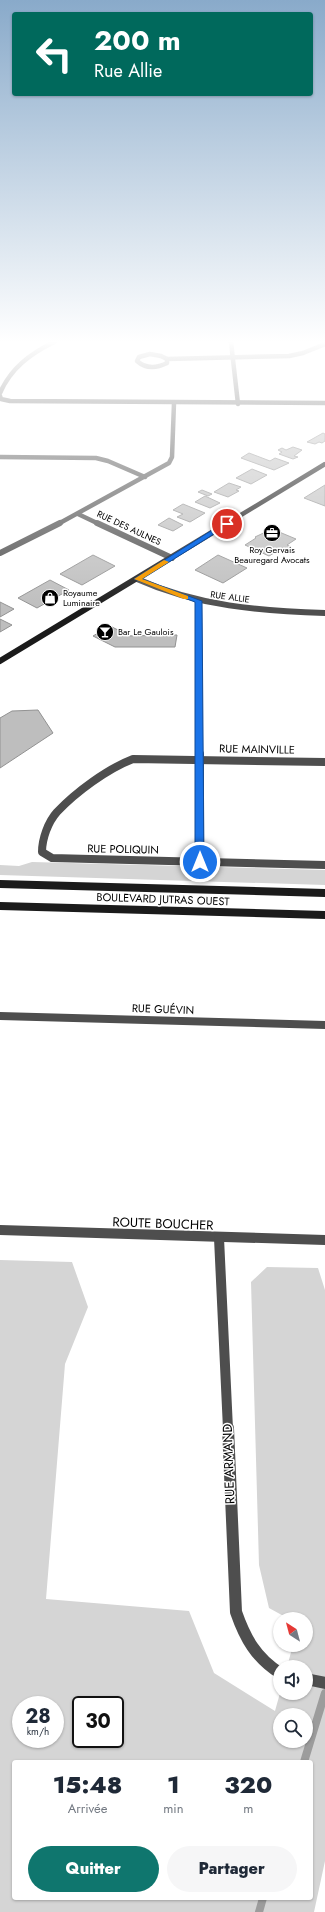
<!DOCTYPE html>
<html lang="fr">
<meta charset="utf-8">
<style>
body{margin:0;font-family:Jost,sans-serif;background:#f6f6f7;color:#1f2937;height:100vh;display:flex;flex-direction:column;font-size:15px;white-space:nowrap}
*{box-sizing:border-box;margin:0}
p{font-size:13px;color:#747a83}
.icon{flex:none;width:22px;height:22px;fill:none;stroke:currentColor;stroke-width:2;stroke-linecap:round;stroke-linejoin:round}
.map{position:relative;flex:1;overflow:hidden}
.sheet{position:absolute;left:12px;top:1760px;width:301px;height:140px;display:flex;flex-direction:column;background:#fff;border-radius:4px;box-shadow:0 1px 3px #0004}
.sheet>*{flex:none}
.top-card{position:absolute;left:12px;top:12px;width:301px;height:84px;border-radius:4px;box-shadow:0 1px 3px #0004;background:#00695c;color:#fff;overflow:hidden}
.needle{width:26px;rotate:324deg}
.buttons{position:absolute;left:273px;top:1612px;display:grid;gap:8px}
.buttons a{display:grid;place-items:center;width:40px;height:40px;border-radius:50%;background:#fff;box-shadow:0 1px 3px #0004;font-size:20px}
.speed{position:absolute;left:12px;top:1696px;display:flex;gap:8px;font-size:20px;font-weight:700;text-align:center}
.speed>*{display:grid;place-content:center;width:52px;height:52px;border-radius:50%;background:#fff;box-shadow:0 1px 3px #0004;line-height:1}
.speed small{font-size:10px;font-weight:400}
.speed .limit{border:2px solid #111;border-radius:6px;background:#fff;color:#111}
.pin{position:absolute;display:grid;place-items:center;width:34px;height:34px;color:#fff;margin:-17px;border:2px solid #fff;border-radius:50%;box-shadow:0 1px 4px #0007}
.me{position:absolute;width:44px;margin:-22px;rotate:0deg;stroke-linejoin:round;filter:drop-shadow(0 0 3px #0008)}
.turn{display:flex;align-items:center;gap:14px;height:84px;padding:0 16px;font-size:18px}
.turn .icon{width:52px;height:52px;stroke-width:2.5}
.turn b{display:block;font-size:28px;line-height:34px}
.eta{display:flex;justify-content:space-evenly;align-items:center;height:68px;text-align:center}
.eta b{font-size:24px;font-weight:800;line-height:28px}
.action{display:flex;gap:8px;margin-top:auto;padding:8px 16px}
.action a{flex:1;height:46px;border-radius:24px;background:#0f766e;color:#fff;font-size:16px;font-weight:800;line-height:46px;text-align:center}
.action a+a{background:#f6f6f7;color:#1f2937}
.map>svg:first-child{display:block}
</style>
<div class="map">
<svg width="325" height="1912" viewBox="0 0 325 1912">
<rect width="100%" height="100%" fill="#fff"/>
<g fill="#d5d5d5" fill-rule="evenodd">
<polygon points="32,862 325,870 325,885 0,875 0,865 19,866"/>
<path d="M0 1260 72 1262 88 1307 65 1364 46 1599 189 1611 214 1673 275 1711 280 1693H306V1667H287L293 1645H306V1619H289L269 1608 259 1565 251 1282 267 1267 318 1268 325 1290V1861L314 1912H0ZM21 1705H55V1739H21ZM81 1705H115V1739H81ZM280 1715H306V1741H280ZM14 1762H311V1898H14Z"/>
</g>
<g fill="none" stroke-linecap="round" stroke-linejoin="round">
<g stroke="#9c9c9c" stroke-width="8">
<polyline points="304,1762 325,1693"/>
<polyline points="259,1912 263,1898"/>
</g>
</g>
<g fill="#bebebe" stroke="#929292">
<polygon points="323,433 325,434 325,441 322,443 319,442 315,444 307,442"/>
<polygon points="293,447 302,450 294,456 298,457 293,459 279,454 282,452 278,450 282,448 286,450"/>
<polygon points="249,453 270,461 275,458 289,463 274,470 241,458"/>
<polygon points="252,469 267,475 251,484 236,478"/>
<polygon points="229,483 241,487 236,490 239,491 228,497 214,492"/>
<polygon points="325,485 325,506 304,498"/>
<polygon points="202,490 212,494 208,496 198,492"/>
<polygon points="205,496 220,503 210,508 195,502"/>
<polygon points="183,504 205,513 190,522 177,517 183,514 173,510"/>
<polygon points="169,518 183,525 173,531 158,525"/>
<polygon points="272,529 296,539 287,545 291,547 286,550 282,548 269,556 245,545 256,538 255,537"/>
<polygon points="93,555 115,566 82,585 60,574"/>
<polygon points="218,555 247,568 223,583 195,570"/>
<polygon points="50,580 69,590 37,608 18,598"/>
<polygon points="0,602 14,609 0,617"/>
<polygon points="0,619 12,625 0,632"/>
<polygon points="110,626 126,634 123,635 124,636 177,635 175,647 115,647 93,636"/>
<polygon points="38,710 53,733 0,768 0,718 12,711"/>
</g>
<g fill="none" stroke-linecap="round" stroke-linejoin="round">
<g stroke="#4e4e4e" stroke-width="4.5">
<polyline points="231,342 238,404"/>
<path d="M150 354 161 356 167 359V363C157 368 146 369 137 361L139 357Z"/>
<polyline points="167,359 289,356 303,353 325,344"/>
<path d="M0 393C11 368 30 354 54 342"/>
<polyline points="0,396 1,399 10,401 325,403"/>
<polyline points="0,457 96,458 108,461 145,477"/>
<polyline points="78,514 99,524"/>
<polyline points="58,524 169,463 172,457 174,403"/>
</g>
<g stroke="#4e4e4e" stroke-width="6">
<polyline points="97,523 172,558"/>
<polyline points="0,553 60,523"/>
<path d="M137 579C197 606 260 611 325 613"/>
<polyline points="199,601 200,755"/>
</g>
<g stroke="#4e4e4e" stroke-width="8">
<polyline points="200,754 200,862"/>
<path d="M325 762 133 759C107 769 76 792 57 812 48 822 42 839 42 852L52 858 325 865"/>
<polyline points="0,1016 325,1025"/>
</g>
<g stroke="#4e4e4e" stroke-width="10">
<polyline points="0,1230 325,1240"/>
<polyline points="219,1238 228,1429"/>
</g>
<g stroke="#4e4e4e" stroke-width="12">
<path d="M228 1428 236 1612C245 1638 256 1658 280 1673"/>
<polyline points="306,1679 325,1683"/>
</g>
<polyline stroke="#1b1b1b" stroke-width="4.5" points="226,524 325,464"/>
<polyline stroke="#1b1b1b" stroke-width="6" points="0,661 228,523"/>
<g stroke="#1b1b1b" stroke-width="8">
<polyline points="0,884 325,893"/>
<polyline points="0,906 325,915"/>
</g>
</g>
<linearGradient id="sky" x2="0" y2="1"><stop stop-color="#89aaca"/><stop offset="0.56" stop-color="#fff"/><stop offset="1" stop-color="#fff" stop-opacity="0"/></linearGradient>
<rect width="325" height="610" fill="url(#sky)"/>
<polygon fill="#1a73e8" stroke="#114b97" points="225,522 230,524 142,579 202,601 204,862 200,865 195,862 195,602 134,579"/>
<polygon fill="#f59e0b" points="164,560 169,562 142,579 188,596 188,599 184,599 134,579"/>
<defs>
<symbol id="office-disc" viewBox="-11 -11 22 22"><circle r="9.5" fill="#000" stroke="#fff"/><path d="M-6-3h4V-5.5h4V-3h4V5H-6ZM-1-4.5V-3h2v-1.5ZM-6 0V1H6V0Z" fill="#fff"/></symbol>
<symbol id="shop-disc" viewBox="-11 -11 22 22"><circle r="9.5" fill="#000" stroke="#fff"/><path d="M-5-2.5h2.3a2.7 3.5 0 0 1 5.4 0H5L5.5 6h-11ZM-1.5-2.5h3a1.5 2.3 0 0 0-3 0Z" fill="#fff"/></symbol>
<symbol id="bar-disc" viewBox="-11 -11 22 22"><circle r="9.5" fill="#000" stroke="#fff"/><path d="M-6-5H6L.8 .8V4.5H3.5V6h-7V4.5H-.8V.8Z" fill="#fff"/></symbol>
</defs>
<g fill-rule="evenodd">
<use href="#office-disc" x="262" y="523" width="20" height="20"/>
<use href="#shop-disc" x="40" y="588" width="20" height="20"/>
<use href="#bar-disc" x="95" y="622" width="20" height="20"/>
</g>
<g text-anchor="middle" stroke-width="3" stroke-linejoin="round" paint-order="stroke">
<g font-size="9" fill="#000" stroke="#fff">
<text transform="translate(129 528) rotate(25)" y="3">RUE DES AULNES</text>
<text transform="translate(230 597) rotate(8)" y="3">RUE ALLIE</text>
</g>
<g font-size="9" fill="#000" stroke="#fff" text-anchor="start">
<text x="272" y="553" text-anchor="middle">Roy Gervais<tspan x="272" dy="10">Beauregard Avocats</tspan></text>
<text x="63" y="596">Royaume<tspan x="63" dy="10">Luminaire</tspan></text>
<text x="118" y="635">Bar Le Gaulois</text>
</g>
<g font-size="11" fill="#000" stroke="#fff">
<text transform="translate(257 749) rotate(1)" y="4">RUE MAINVILLE</text>
<text transform="translate(123 849) rotate(1)" y="4">RUE POLIQUIN</text>
<text transform="translate(163 899) rotate(2)" y="4">BOULEVARD JUTRAS OUEST</text>
<text transform="translate(163 1009) rotate(2)" y="4">RUE GUÉVIN</text>
</g>
<g font-size="13" fill="#000" stroke="#fff">
<text transform="translate(163 1223) rotate(2)" y="5">ROUTE BOUCHER</text>
<text transform="translate(228 1464) rotate(-92)" y="5">RUE ARMAND</text>
</g>
</g>
</svg>
<div class="buttons">
<a><svg class="needle" viewBox="-14 -14 28 28"><path d="M0-13l5 13h-10z" fill="#e53935"/><path d="M0 13l5-13h-10z" fill="#747a83"/></svg></a>
<a><svg class="icon" aria-label="sound" viewBox="0 0 24 24"><path d="M4 9h4l5-4v14l-5-4H4zM17 9q2 3 0 6"/></svg></a>
<a><svg class="icon" aria-label="search" viewBox="0 0 24 24"><circle cx="10" cy="10" r="6"/><path d="M15 15l6 6"/></svg></a>
</div>
<div class="speed"><div>28<small>km/h</small></div><div class="limit">30</div></div>
<div class="pin" style="left:227px;top:524px;background:#d93025"><svg class="icon" aria-label="arrive" viewBox="0 0 24 24"><path d="M6 21V4h12l-3 4 3 4H6"/></svg></div>
<svg class="me" style="left:200px;top:862px" viewBox="-20 -20 40 40"><circle r="17" fill="#1a73e8" stroke="#fff" stroke-width="3"/><path d="M0-11L8 9 0 5-8 9z" fill="#fff"/></svg>
<div class="top-card">
<div class="turn"><svg class="icon" aria-label="left" viewBox="0 0 24 24"><path d="M17 20v-9H6M10 6l-5 5 5 5"/></svg><div><b>200 m</b>Rue Allie</div></div>
</div>
<section class="sheet">
<div class="eta">
<div><b>15:48</b><p>Arrivée</p></div>
<div><b>1</b><p>min</p></div>
<div><b>320</b><p>m</p></div>
</div>
<div class="action"><a>Quitter</a><a>Partager</a></div>
</section>
</div>
